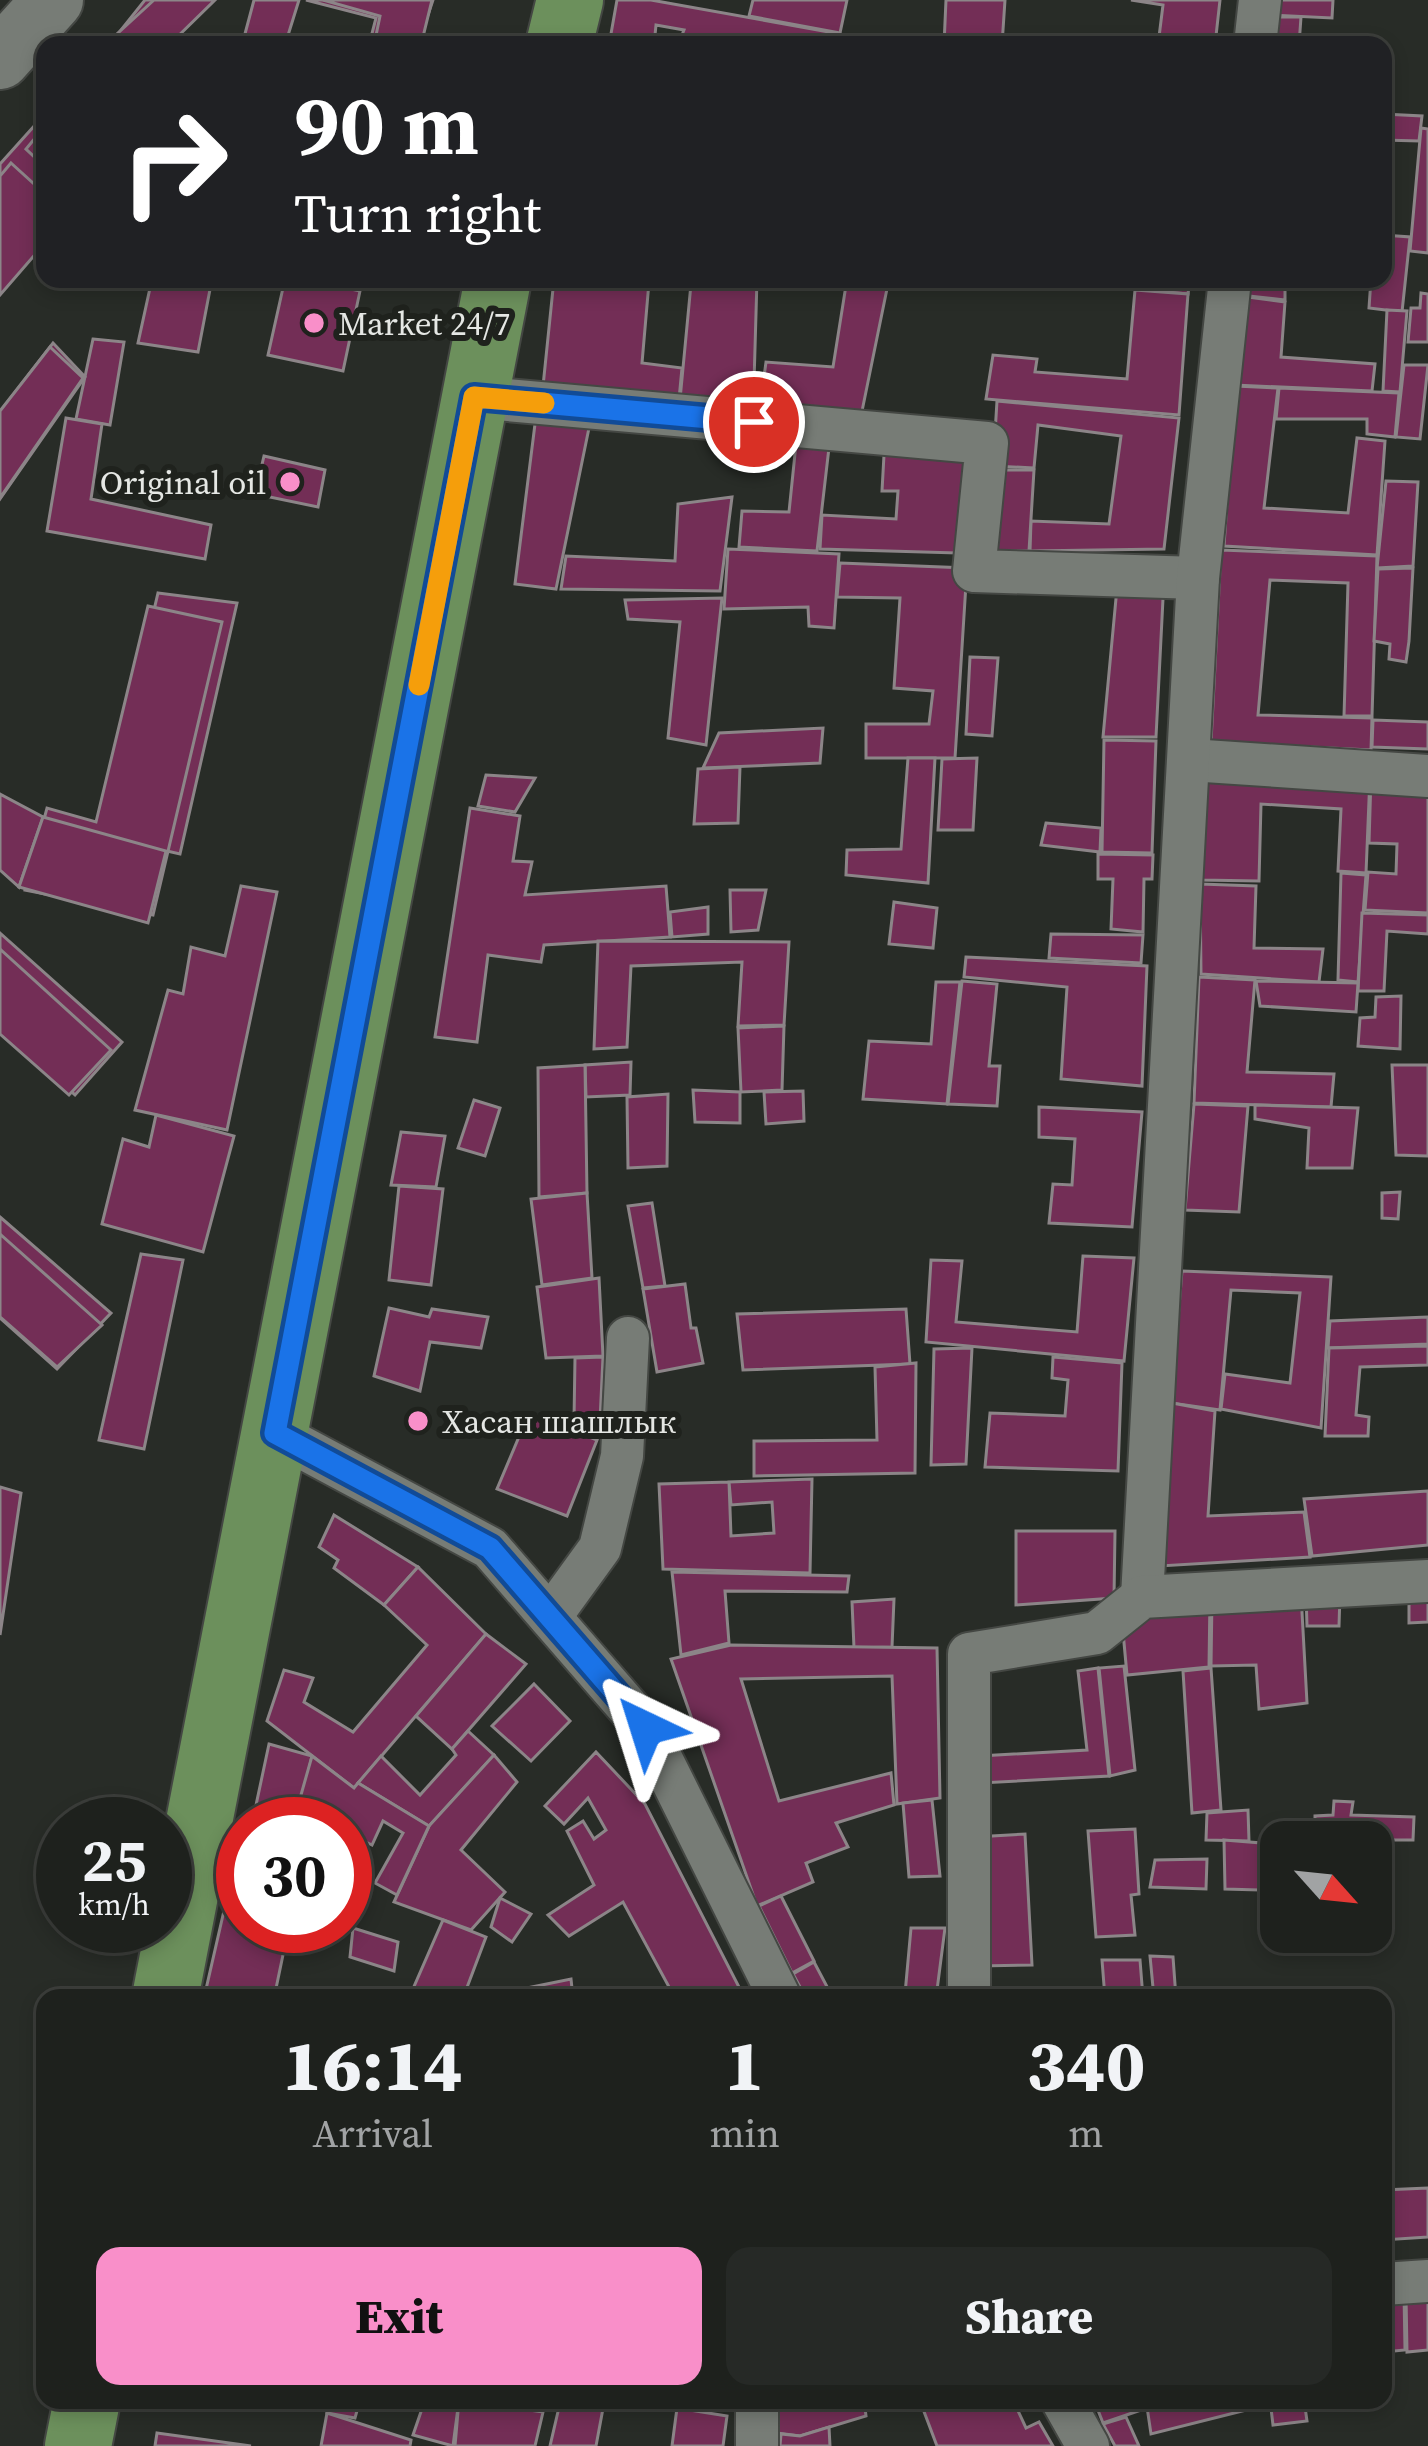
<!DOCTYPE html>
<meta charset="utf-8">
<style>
body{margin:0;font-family:"Source Serif 4",serif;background:#262926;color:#f1f3f6;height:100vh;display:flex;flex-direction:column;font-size:45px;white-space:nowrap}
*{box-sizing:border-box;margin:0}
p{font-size:39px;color:#a1a3a4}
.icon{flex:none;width:66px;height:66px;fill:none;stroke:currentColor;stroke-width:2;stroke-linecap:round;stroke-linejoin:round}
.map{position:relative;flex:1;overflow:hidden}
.details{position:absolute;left:36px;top:1989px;width:1356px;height:420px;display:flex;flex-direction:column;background:#1e211d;border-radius:24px;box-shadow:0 6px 18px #0003,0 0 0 3px #3c3e3b}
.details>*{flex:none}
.banner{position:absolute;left:36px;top:36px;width:1356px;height:252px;border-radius:24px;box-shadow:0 6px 18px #0003,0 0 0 3px #3c3e3b;background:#202124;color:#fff;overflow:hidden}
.needle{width:78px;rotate:117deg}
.tools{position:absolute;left:1260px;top:1821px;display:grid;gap:24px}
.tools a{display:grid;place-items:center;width:132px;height:132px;border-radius:24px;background:#1e211d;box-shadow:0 6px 18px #0003,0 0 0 3px #3c3e3b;font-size:60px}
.speed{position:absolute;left:36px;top:1797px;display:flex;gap:24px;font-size:60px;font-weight:700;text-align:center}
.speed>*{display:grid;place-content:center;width:156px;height:156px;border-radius:50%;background:#1e211d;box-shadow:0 6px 18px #0003,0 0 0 3px #3c3e3b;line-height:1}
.speed small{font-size:30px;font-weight:400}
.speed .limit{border:18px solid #d22;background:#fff;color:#111}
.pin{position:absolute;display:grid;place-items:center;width:102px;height:102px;color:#fff;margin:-51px;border:6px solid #fff;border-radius:50%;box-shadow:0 3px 12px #0007}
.me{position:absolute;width:132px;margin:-66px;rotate:319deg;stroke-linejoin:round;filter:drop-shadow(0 0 9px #0008)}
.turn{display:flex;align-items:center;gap:42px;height:252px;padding:0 60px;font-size:54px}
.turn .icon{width:156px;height:156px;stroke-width:2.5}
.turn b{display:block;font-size:84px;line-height:102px}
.eta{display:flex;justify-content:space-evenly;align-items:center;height:204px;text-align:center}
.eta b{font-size:72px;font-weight:800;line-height:84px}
.primary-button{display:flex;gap:24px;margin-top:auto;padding:24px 60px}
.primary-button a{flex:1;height:138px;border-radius:24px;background:#f98fc9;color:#111;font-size:48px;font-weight:800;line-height:138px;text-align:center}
.primary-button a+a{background:#262926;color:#f1f3f6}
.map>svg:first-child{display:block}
</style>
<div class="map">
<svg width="1428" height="2446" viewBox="0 0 1428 2446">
<rect width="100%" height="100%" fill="#282c27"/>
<g fill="#732e56" stroke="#8c8588" stroke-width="3">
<polygon points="145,0 200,0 183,24 164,23 154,45 109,45"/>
<polygon points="154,0 215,0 169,45 105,45"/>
<polygon points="254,0 299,0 285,45 242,45"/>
<polygon points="306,0 433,0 418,45 369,45 376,18"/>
<polygon points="323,0 432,0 421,45 374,45 380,16"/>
<polygon points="617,0 651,0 840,34 838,45 752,45 734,41 733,45 690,45 690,39 682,35 684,30 656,25 654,45 609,45"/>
<polygon points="753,0 847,0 840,33 749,16"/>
<polygon points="946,0 1005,0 1002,45 944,45"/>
<polygon points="1131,0 1220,0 1215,45 1158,45 1163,5"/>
<polygon points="1270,0 1333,0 1332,18 1268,15"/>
<polygon points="1268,17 1301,17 1299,45 1267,45"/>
<polygon points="45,114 45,196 0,248 0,164"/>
<polygon points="1383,114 1422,116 1419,141 1383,140"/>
<polygon points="45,126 45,167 26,149"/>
<polygon points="1421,128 1428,129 1428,253 1410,251"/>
<polygon points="11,163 45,194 45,243 0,295 0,176"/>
<polygon points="1383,235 1410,237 1402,312 1369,308 1371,279 1383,279"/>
<polygon points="152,279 212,279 198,352 138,343"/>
<polygon points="285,279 306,279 360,291 343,371 268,355"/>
<polygon points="554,279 757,279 753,417 679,410 691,284 649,282 642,363 682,368 678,410 542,396"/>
<polygon points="847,279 889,279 860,421 759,414 766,362 833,367"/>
<polygon points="1137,279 1190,279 1188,294 1136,289"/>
<polygon points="1241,279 1285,279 1285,300 1240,295"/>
<polygon points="1135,290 1188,294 1179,415 986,399 993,355 1037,359 1035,372 1127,379"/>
<polygon points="1421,293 1428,294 1428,342 1408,342 1411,308 1420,308"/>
<polygon points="1240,296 1285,302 1281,357 1375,364 1372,391 1234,385"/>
<polygon points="1387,310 1407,311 1400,392 1383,391"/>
<polygon points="93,339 124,342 110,425 76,419"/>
<polygon points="53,343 85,377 0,499 0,412"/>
<polygon points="50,347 83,378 0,498 0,411"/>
<polygon points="1404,365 1428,365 1420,439 1396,437"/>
<polygon points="1235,386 1278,388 1264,508 1348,513 1357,438 1385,441 1377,555 1224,546"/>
<polygon points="1279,388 1399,393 1395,437 1367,434 1367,419 1276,419"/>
<polygon points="997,401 1179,418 1164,549 1030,551 1031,521 1109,524 1121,436 1038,425 1034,468 993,466"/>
<polygon points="536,416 590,423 556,589 515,584"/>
<polygon points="66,418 102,424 91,499 211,525 205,559 47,531"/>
<polygon points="797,434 830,439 817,551 739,547 742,511 789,512"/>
<polygon points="885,437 967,448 957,553 820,549 822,515 896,519 898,491 882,491"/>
<polygon points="264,456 325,470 318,507 255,494"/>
<polygon points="986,470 1034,470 1029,551 980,551"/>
<polygon points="1386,481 1418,482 1413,566 1377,568"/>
<polygon points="732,497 720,591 561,589 566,556 675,561 678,504"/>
<polygon points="728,549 839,554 834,628 809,626 808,607 724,609"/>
<polygon points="1221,550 1377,556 1372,716 1344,716 1348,583 1270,580 1258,715 1372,718 1371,750 1211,742"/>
<polygon points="840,563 967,568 955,758 866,758 866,724 929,724 933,691 894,688 900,598 837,597"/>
<polygon points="1413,568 1409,641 1406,662 1389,659 1390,644 1374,641 1378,569"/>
<polygon points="1118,577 1164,579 1156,737 1103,737"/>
<polygon points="158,593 237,603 180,854 101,836"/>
<polygon points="722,598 706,745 668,738 680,622 628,619 625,600"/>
<polygon points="148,606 222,622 153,915 25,890 47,808 96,822"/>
<polygon points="970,657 998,658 992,736 966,734"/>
<polygon points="1373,720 1428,722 1428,749 1372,747"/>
<polygon points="823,728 820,763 703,768 719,733"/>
<polygon points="1104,740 1156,741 1152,853 1102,852"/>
<polygon points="908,758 935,758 928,883 846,875 847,850 901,849"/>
<polygon points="977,758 973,830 938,830 942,759"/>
<polygon points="1203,766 1370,776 1366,873 1338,871 1341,809 1261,804 1259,881 1200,880"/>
<polygon points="740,767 738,823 694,824 698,769"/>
<polygon points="486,775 535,778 515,812 478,806"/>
<polygon points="1371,777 1428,781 1428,913 1365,910 1368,872 1396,874 1397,844 1369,843"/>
<polygon points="0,794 43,817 19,887 0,870"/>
<polygon points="470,808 520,816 513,861 532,862 525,895 666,886 670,937 544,945 541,962 488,955 477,1042 435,1037"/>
<polygon points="43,817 166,851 148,923 19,887"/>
<polygon points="1046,823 1101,828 1100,852 1041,845"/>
<polygon points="1098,854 1153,855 1152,879 1144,879 1143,932 1111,929 1113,879 1098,879"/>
<polygon points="1341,873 1366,875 1358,982 1338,980"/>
<polygon points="1200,884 1256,886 1254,948 1323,949 1319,982 1201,974"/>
<polygon points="241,886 277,892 227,1130 135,1110 168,990 183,994 191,947 225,956"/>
<polygon points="730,890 766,890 758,930 731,932"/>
<polygon points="894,902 937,908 933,948 889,944"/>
<polygon points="708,907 708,934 672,937 670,912"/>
<polygon points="1362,913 1428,915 1428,934 1387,931 1384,991 1358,991"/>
<polygon points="0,933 122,1042 75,1095 0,1029"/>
<polygon points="1051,934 1143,935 1141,963 1049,958"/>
<polygon points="598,941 789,942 784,1025 738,1026 742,962 631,966 627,1047 594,1049"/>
<polygon points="0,949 111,1050 69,1095 0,1034"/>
<polygon points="966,957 1147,966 1142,1086 1061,1079 1067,987 964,977"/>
<polygon points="1199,977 1255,980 1247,1072 1334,1074 1331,1107 1194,1103"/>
<polygon points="962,981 997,984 989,1066 1000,1066 997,1106 948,1104"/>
<polygon points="1256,981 1358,983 1356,1012 1260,1006"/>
<polygon points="936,982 960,982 947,1104 863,1099 869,1041 931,1044"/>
<polygon points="1401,996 1400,1049 1358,1046 1360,1018 1375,1017 1376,997"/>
<polygon points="784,1026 782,1090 741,1092 738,1028"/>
<polygon points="631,1062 630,1095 586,1097 585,1065"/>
<polygon points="585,1065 587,1193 539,1197 538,1068"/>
<polygon points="1392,1065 1428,1065 1428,1156 1396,1155"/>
<polygon points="693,1090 740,1092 740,1123 695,1122"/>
<polygon points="803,1091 804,1121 766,1124 764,1092"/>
<polygon points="668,1094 667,1166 628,1168 627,1097"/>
<polygon points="474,1100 500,1108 485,1156 458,1148"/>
<polygon points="1194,1104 1248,1106 1239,1212 1185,1210"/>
<polygon points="1255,1105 1358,1108 1352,1168 1307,1168 1309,1128 1255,1119"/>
<polygon points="1039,1107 1142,1112 1132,1227 1049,1223 1053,1184 1072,1185 1075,1139 1039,1137"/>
<polygon points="156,1115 234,1136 203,1252 102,1224 123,1139 149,1147"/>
<polygon points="401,1132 445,1136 436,1187 391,1185"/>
<polygon points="399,1186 443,1189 431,1285 389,1280"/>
<polygon points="1400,1192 1398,1219 1382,1218 1382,1193"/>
<polygon points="587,1193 592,1278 542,1285 531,1199"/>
<polygon points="652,1203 665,1286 643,1288 628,1206"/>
<polygon points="0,1217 111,1313 57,1369 0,1318"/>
<polygon points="0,1234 102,1325 57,1367 0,1317"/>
<polygon points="141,1254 183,1260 144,1449 99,1440"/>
<polygon points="1083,1256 1134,1258 1124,1361 926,1342 931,1260 962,1261 956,1322 1077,1332"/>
<polygon points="1182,1271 1331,1277 1321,1428 1221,1409 1225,1374 1290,1383 1300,1293 1231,1290 1220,1410 1171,1403"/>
<polygon points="599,1278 603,1356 546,1358 537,1287"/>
<polygon points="685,1284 691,1328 696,1328 703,1363 657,1372 643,1289"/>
<polygon points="389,1308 429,1317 432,1309 488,1317 481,1348 430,1342 420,1391 374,1376"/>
<polygon points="906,1309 910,1364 743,1370 737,1314"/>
<polygon points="1428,1317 1428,1344 1328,1348 1330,1321"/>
<polygon points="1428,1346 1428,1365 1360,1367 1356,1415 1369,1417 1368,1436 1325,1436 1329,1348"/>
<polygon points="972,1348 966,1464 931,1465 934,1349"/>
<polygon points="603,1357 600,1420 574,1420 575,1358"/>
<polygon points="1053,1357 1122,1363 1118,1471 985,1467 990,1413 1065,1416 1068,1380 1052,1378"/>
<polygon points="916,1363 915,1473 754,1476 754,1441 877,1440 875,1367"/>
<polygon points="1172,1403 1215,1411 1208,1516 1304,1512 1310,1557 1160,1566"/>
<polygon points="529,1413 597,1440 567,1516 497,1489"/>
<polygon points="812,1479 810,1573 663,1569 659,1484 729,1482 731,1536 774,1533 772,1502 731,1505 729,1482"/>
<polygon points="0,1487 21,1493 0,1635"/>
<polygon points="1428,1491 1428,1545 1312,1556 1304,1499"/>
<polygon points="334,1515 418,1567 384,1605 334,1568 338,1560 319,1547"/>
<polygon points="1016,1531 1115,1531 1114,1598 1016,1605"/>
<polygon points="418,1567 486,1634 354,1788 267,1721 284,1670 313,1678 304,1702 353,1732 427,1645 384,1605"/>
<polygon points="672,1572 849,1576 847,1592 725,1591 729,1643 681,1655"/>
<polygon points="1428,1590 1428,1622 1409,1623 1409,1591"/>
<polygon points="1301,1594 1307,1703 1259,1709 1256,1665 1211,1666 1212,1598"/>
<polygon points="1306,1594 1340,1594 1339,1626 1307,1626"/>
<polygon points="1210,1597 1209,1667 1127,1675 1122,1621"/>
<polygon points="894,1599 892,1647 854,1648 852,1602"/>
<polygon points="486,1634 526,1664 452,1749 416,1716"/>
<polygon points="731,1645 937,1648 940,1798 897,1804 892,1676 741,1679 779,1801 891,1773 894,1805 836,1823 848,1847 806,1863 813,1882 757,1906 671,1659"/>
<polygon points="1124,1666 1135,1770 1110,1776 1099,1668"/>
<polygon points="1098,1668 1109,1776 981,1783 980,1756 1087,1750 1078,1671"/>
<polygon points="1211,1668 1221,1810 1192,1813 1183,1671"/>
<polygon points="534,1684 570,1721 531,1761 492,1726"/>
<polygon points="468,1731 494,1755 429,1826 358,1783 381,1756 420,1795 456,1755 452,1749"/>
<polygon points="269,1744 312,1756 296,1824 252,1824"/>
<polygon points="596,1752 645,1804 741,1991 724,1998 675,1998 623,1902 569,1936 548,1915 594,1885 567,1831 583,1821 594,1839 606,1830 588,1798 564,1824 545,1806"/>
<polygon points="494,1755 517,1782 461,1850 505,1892 471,1930 394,1902 429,1826"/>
<polygon points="312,1756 354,1788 358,1783 429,1826 397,1895 375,1883 403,1833 383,1821 372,1845 345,1832 345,1824 329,1824 297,1809"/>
<polygon points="932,1800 940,1876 909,1877 903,1803"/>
<polygon points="1334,1801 1353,1802 1351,1815 1414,1817 1413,1840 1315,1840 1315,1816 1333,1815"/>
<polygon points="1248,1810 1249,1841 1206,1840 1207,1813"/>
<polygon points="1135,1829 1139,1894 1131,1895 1135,1935 1096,1937 1088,1831"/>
<polygon points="1025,1834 1032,1965 979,1966 975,1837"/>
<polygon points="1224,1840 1261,1843 1259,1890 1225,1889"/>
<polygon points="1266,1858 1281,1859 1281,1883 1265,1881"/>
<polygon points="1207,1859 1206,1889 1150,1887 1155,1860"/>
<polygon points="781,1896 814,1961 792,1973 759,1906"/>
<polygon points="500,1898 531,1914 512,1942 491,1927"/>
<polygon points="226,1902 243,1905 243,1926 289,1926 274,1998 204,1998"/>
<polygon points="443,1920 486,1937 463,1998 409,1998"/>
<polygon points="353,1928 398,1942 394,1971 350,1957"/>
<polygon points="911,1928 945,1928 936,1998 905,1994"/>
<polygon points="1150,1956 1173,1957 1176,1998 1154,1998"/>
<polygon points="1102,1960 1140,1960 1143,1998 1105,1998"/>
<polygon points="814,1962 833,1998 806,1998 793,1974"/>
<polygon points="571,1979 573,1998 478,1998"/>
<polygon points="1428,2188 1428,2237 1383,2240 1383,2190"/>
<polygon points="1404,2293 1405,2350 1383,2352 1383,2295"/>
<polygon points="1428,2294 1428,2350 1407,2352 1406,2296"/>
<polygon points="329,2400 360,2400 355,2418 327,2413"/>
<polygon points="425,2400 459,2400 453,2446 413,2435"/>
<polygon points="459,2400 543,2412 535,2446 455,2446"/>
<polygon points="568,2400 604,2403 596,2446 550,2446 560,2403"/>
<polygon points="668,2400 715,2400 714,2409 668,2408"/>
<polygon points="768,2400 864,2400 866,2416 800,2436 769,2432"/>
<polygon points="1013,2400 1026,2428 1039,2422 1053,2446 937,2446 920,2401"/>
<polygon points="1094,2400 1137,2400 1141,2410 1103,2423"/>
<polygon points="1187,2400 1270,2400 1270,2404 1151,2434 1147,2407"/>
<polygon points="1270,2400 1304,2400 1307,2421 1273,2425"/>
<polygon points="677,2408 727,2416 723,2446 672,2446"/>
<polygon points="327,2413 411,2440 410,2446 321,2446"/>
<polygon points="1126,2417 1139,2446 1115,2446 1103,2424"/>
<polygon points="829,2427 830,2446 780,2446 781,2434 800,2436"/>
<polygon points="157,2433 251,2446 155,2446"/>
</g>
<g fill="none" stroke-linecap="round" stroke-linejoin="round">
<defs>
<g id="street">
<polyline points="1255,45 1260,0"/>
<polyline points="474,397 987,443 974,571 1198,578"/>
<polyline points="1190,760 1428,776"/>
<polyline points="275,1433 490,1548 646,1728 780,1998"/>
<polyline points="1142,1597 1198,578 1230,279"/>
<polyline points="550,1617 600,1548 622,1456 628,1338"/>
<polyline points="969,1998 969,1654 1097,1633 1142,1597 1428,1581"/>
<polyline points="1383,2284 1428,2281"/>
<polyline points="1062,2400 1088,2446"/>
<polyline points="757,2446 757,2400"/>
</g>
<polyline id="secondary" points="0,59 53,0"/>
<g id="primary">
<polyline points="559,45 570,0"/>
<polyline points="165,1998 498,279"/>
<polyline points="78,2446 87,2400"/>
</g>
</defs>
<use href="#street" stroke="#444743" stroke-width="46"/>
<use href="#secondary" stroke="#444743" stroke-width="64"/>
<use href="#primary" stroke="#444743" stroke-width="70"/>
<use href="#street" stroke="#777c76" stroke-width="42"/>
<use href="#secondary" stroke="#777c76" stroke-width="60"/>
<use href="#primary" stroke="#6c905c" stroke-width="66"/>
</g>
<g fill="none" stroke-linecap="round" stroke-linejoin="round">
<defs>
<polyline id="route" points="646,1728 490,1548 275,1433 474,397 754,422"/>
</defs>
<use href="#route" stroke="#114b97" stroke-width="30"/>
<use href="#route" stroke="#1a73e8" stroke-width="21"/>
<polyline stroke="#f59e0b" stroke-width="21" points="419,685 474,397 544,403"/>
</g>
<g fill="#f98fc9" stroke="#1f221d" stroke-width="4.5">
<circle cx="314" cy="323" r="12"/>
<circle cx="290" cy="482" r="12"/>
<circle cx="418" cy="1421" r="12"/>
</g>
<g text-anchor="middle" stroke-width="12" stroke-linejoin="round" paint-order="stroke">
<g font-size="33" fill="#e5e7e4" stroke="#1f221d" text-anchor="start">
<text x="338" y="335">Market 24/7</text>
<text x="266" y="494" text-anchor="end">Original oil</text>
<text x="442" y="1433">Хасан шашлык</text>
</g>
</g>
</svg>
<div class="tools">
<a><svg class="needle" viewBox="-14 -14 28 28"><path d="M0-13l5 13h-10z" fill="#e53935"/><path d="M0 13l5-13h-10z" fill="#a1a3a4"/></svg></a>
</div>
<div class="speed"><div>25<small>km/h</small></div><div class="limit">30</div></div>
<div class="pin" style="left:754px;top:422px;background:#d93025"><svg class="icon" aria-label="arrive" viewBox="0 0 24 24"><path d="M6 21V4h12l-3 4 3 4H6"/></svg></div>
<svg class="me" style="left:646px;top:1728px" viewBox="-20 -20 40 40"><path d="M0-17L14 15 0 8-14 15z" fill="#1a73e8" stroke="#fff" stroke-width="4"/></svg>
<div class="banner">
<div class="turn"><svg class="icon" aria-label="right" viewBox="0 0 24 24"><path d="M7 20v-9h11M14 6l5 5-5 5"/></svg><div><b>90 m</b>Turn right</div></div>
</div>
<section class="details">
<div class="eta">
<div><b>16:14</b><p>Arrival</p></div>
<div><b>1</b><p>min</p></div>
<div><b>340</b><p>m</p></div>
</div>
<div class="primary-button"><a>Exit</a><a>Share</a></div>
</section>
</div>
